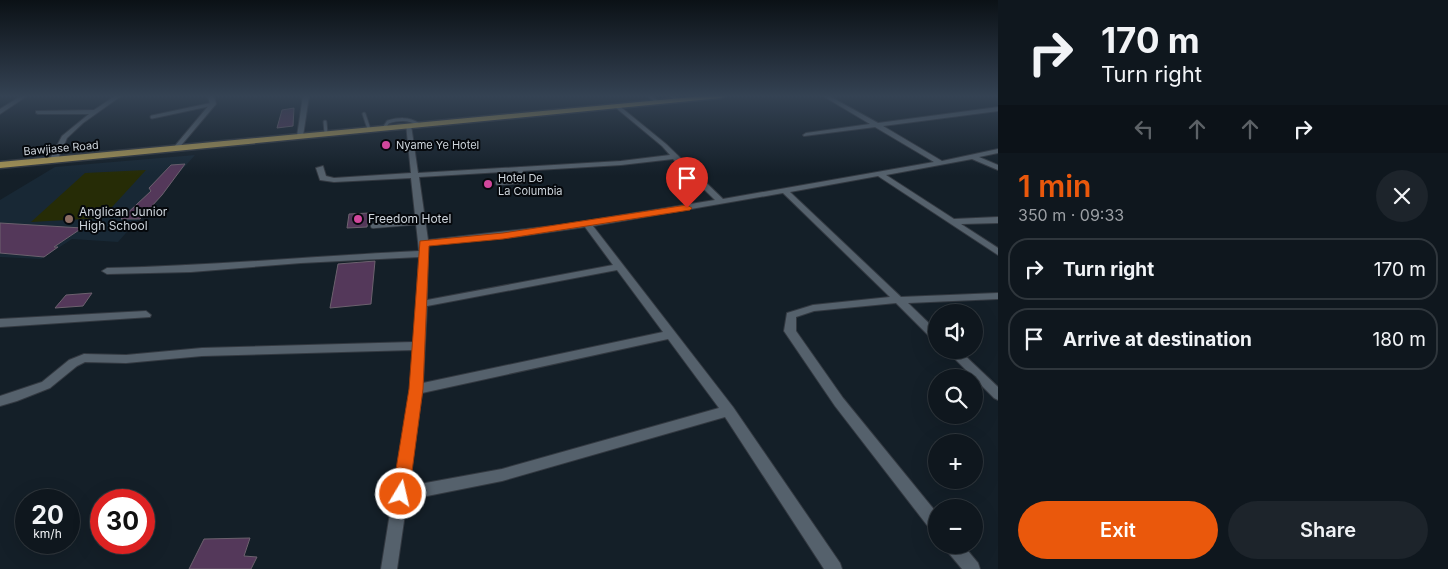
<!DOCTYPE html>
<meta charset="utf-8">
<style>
body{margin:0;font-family:Inter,sans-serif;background:#1d242b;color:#f1f3f6;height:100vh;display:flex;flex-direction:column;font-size:19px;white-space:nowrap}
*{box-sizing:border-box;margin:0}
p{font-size:16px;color:#9b9fa4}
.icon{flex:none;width:28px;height:28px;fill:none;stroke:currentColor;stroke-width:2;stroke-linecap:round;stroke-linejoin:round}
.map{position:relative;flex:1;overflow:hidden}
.drawer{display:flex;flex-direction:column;background:#0f171e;width:450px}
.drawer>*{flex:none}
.top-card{background:#0f171e;color:#f1f3f6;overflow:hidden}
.tools{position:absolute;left:928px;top:304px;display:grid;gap:10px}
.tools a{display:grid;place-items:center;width:55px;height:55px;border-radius:50%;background:#0f171e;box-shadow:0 5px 20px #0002,0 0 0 1px #2f363c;font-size:25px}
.speed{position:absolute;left:15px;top:489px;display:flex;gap:10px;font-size:25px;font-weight:700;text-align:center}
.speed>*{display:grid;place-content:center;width:65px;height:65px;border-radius:50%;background:#0f171e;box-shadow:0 5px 20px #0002,0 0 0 1px #2f363c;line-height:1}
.speed small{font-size:12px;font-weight:400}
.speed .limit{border:8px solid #d22;background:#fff;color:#111}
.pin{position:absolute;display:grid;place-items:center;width:42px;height:42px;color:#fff;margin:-51px -21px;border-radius:50% 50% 50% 0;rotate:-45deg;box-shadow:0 0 5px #0007}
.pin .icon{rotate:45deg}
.me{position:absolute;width:55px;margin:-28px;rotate:9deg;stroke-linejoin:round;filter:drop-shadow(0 0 4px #0008)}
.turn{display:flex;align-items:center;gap:18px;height:105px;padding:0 20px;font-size:22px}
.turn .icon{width:65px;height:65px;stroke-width:2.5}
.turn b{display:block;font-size:35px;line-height:42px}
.lanes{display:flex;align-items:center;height:48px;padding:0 20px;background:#0003;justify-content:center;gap:25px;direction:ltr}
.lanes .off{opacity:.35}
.round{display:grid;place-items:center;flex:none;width:52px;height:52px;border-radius:26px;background:#1d242b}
.head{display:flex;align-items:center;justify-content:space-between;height:85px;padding:0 20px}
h1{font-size:30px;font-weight:600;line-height:38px;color:#ea580c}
.button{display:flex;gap:10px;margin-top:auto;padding:10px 20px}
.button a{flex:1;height:58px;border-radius:30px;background:#ea580c;color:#fff;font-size:20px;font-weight:600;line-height:58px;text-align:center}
.button a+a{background:#1d242b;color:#f1f3f6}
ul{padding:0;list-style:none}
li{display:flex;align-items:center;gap:15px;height:62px;margin:0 10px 8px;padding:0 10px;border:2px solid #2f363c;border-radius:20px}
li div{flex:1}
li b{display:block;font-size:19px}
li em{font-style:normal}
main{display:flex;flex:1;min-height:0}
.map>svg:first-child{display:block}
</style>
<main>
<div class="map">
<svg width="998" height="569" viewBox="0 0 998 569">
<rect width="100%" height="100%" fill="#141f28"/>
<polygon fill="#182835" points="195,155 118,242 72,239 41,259 0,257 0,200 55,167"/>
<polygon fill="#262c06" points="146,170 102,218 31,222 85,173"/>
<g fill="#54385a" stroke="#6c616e">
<polygon points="294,108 293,126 277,128 282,110"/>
<polygon points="185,164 162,195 140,219 121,219 151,191 149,188 171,165"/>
<polygon points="369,213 367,227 347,228 349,214"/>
<polygon points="0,223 82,228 54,247 58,247 44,257 0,253"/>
<polygon points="375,261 371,304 330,308 338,264"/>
<polygon points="92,293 83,306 55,308 66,295"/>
<polygon points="250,538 244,556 257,557 251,569 189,569 204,539"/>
</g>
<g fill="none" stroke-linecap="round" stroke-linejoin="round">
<defs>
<g id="lane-far1">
<polyline points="650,96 657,102"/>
<polyline points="671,96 679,100"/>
<polyline points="364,114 369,129"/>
<polyline points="152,117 213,104"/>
<polyline points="325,122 326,133"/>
<path d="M384 128 388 122C399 119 408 118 418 124"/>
<polyline points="519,169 520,172"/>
</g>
<g id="lane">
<polyline points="498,183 524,181 520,170"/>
<polyline points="373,226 421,222"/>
</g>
<g id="street">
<polygon points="21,96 27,96 0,114 0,109"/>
<polygon points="115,96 121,96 83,123 67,138 58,159 51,161 50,159 62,136 89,114 38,114 36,113 36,111 94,110"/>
<polygon points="208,96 214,96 216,104 178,149 174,149 174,147 210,104"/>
<polygon points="303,96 309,96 303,136 300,138 297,136"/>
<path d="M823 96H829L878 123 998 107V111L883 126 942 161 998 149V153L979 157 998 165V170L972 159 886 175 954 219 998 217V223L961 224 998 248V255L878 176 790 192 901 297 998 293V299L908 303 936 330V340L932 339 896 303 814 311 796 317V331L843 398 936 512V531L930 529 835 406 784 331 787 313 813 305 890 297 783 193 593 226 733 407 840 563 842 569H824L725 417 502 481 407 500 397 569H381L410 389 413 350 202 356 126 363 85 362 77 366 50 388 17 401 0 406V396L42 382 69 360 84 354 126 355 202 348 414 342 419 257 301 263 191 272 107 274 102 271 107 268C211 266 315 256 419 251L411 178 334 182 320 180 316 168 323 166 326 176 334 178 411 173 406 124 411 125 418 173 621 161 670 155 662 146 615 107 614 106 617 104 666 144 723 199 934 162 875 127 804 136 803 135 806 133 870 124ZM673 159 715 200 561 225 428 240 419 177 621 165ZM585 227 613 265 427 300 428 245 515 237ZM617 270 663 332 423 383 427 306ZM668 339 719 408 502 469 409 486 422 393Z"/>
<polygon points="146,311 151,315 150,317 0,327 0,319"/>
<polygon points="946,350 959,350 998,387 998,400 994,398"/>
<polygon points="945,545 963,545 978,563 980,569 962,569 947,551"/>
</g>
<polygon id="primary" points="703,96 725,96 721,98 0,168 0,162"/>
</defs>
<use href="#lane-far1" stroke="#333941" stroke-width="5"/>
<use href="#lane" stroke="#333941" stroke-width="6"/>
<use href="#street" stroke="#333941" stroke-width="2"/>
<use href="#primary" stroke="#333941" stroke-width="3"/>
<use href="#lane-far1" stroke="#55616c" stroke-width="3"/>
<use href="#lane" stroke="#55616c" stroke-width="4.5"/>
<use href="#street" fill="#55616c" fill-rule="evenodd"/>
<use href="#primary" fill="#a89555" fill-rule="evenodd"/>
</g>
<linearGradient id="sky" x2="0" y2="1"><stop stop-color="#0b1116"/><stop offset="0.55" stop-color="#344253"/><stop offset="1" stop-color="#344253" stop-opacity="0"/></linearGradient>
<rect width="998" height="175" fill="url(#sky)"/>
<polygon fill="#ea580c" stroke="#983908" points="687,205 692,208 690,210 503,239 429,246 423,389 409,494 407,499 401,501 395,499 392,494 409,389 420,241 503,233"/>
<g fill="#d1479c" stroke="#05080c" stroke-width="2">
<circle cx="386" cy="145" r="5"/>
<circle cx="488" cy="184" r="5"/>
<circle cx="358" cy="219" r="5"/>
</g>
<circle fill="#8d6e63" stroke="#05080c" stroke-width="2" cx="69" cy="219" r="5"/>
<g text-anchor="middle" stroke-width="4" stroke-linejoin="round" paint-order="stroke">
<g font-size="11" fill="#ced5dc" stroke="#05080c" text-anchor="start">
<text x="396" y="149">Nyame Ye Hotel</text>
<text x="498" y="182">Hotel De<tspan x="498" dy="13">La Columbia</tspan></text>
</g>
<g font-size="11" fill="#ced5dc" stroke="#05080c">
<text transform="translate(61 148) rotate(-5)" y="4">Bawjiase Road</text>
</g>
<g font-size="12" fill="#ced5dc" stroke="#05080c" text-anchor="start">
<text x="79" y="216">Anglican Junior<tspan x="79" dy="14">High School</tspan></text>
<text x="368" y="223">Freedom Hotel</text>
</g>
</g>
</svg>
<div class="tools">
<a><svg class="icon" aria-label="sound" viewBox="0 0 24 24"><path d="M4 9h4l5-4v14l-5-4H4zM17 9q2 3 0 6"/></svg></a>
<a><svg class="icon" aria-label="search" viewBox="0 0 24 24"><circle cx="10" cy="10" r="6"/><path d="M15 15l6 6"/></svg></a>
<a>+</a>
<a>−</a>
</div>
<div class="speed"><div>20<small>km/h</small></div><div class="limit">30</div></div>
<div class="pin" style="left:687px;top:208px;background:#d93025"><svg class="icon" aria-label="arrive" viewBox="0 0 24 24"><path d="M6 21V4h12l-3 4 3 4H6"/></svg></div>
<svg class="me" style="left:401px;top:494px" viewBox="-20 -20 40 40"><circle r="17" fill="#ea580c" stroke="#fff" stroke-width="3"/><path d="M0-11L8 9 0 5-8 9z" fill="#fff"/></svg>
</div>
<section class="drawer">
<div class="top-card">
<div class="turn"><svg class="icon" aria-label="right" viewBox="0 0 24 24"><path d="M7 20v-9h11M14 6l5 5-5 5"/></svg><div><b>170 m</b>Turn right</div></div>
<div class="lanes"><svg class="icon off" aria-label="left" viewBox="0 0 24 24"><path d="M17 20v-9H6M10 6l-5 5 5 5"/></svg><svg class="icon off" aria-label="ahead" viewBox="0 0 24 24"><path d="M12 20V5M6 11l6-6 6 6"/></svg><svg class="icon off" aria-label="ahead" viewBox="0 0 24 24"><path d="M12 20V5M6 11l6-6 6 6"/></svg><svg class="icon" aria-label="right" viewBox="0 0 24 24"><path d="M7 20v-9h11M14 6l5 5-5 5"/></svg></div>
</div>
<div class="head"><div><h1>1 min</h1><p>350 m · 09:33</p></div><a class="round"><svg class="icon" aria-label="close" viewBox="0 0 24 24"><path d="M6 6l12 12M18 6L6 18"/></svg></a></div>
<ul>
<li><svg class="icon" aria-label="right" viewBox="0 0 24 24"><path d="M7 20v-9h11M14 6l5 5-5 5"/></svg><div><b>Turn right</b></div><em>170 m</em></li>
<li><svg class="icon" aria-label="arrive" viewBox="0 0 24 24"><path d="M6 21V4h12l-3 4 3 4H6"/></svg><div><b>Arrive at destination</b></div><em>180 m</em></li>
</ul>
<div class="button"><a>Exit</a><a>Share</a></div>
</section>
</main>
